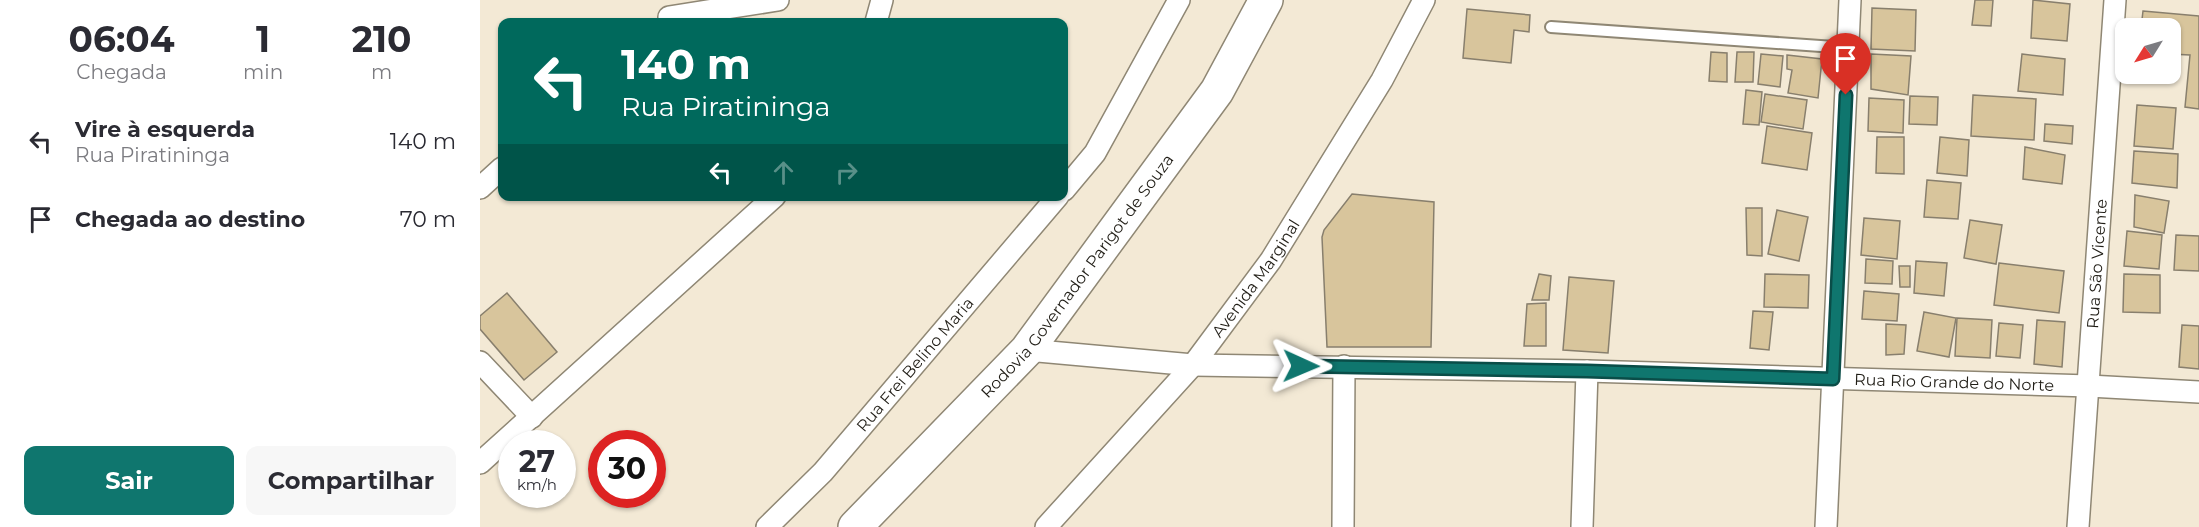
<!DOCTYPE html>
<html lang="pt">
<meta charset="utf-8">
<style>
body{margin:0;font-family:Montserrat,sans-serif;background:#f7f7f7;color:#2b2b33;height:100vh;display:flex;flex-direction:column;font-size:22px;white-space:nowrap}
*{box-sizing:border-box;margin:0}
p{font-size:20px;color:#7c7c81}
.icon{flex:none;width:33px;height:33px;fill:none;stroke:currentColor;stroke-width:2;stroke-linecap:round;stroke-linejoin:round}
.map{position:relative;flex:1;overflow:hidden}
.drawer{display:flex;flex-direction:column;background:#fff;width:480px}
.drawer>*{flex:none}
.top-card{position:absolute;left:18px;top:18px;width:570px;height:183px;border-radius:12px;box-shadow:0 2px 4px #0004;background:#00695c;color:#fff;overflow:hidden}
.needle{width:39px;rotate:233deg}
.buttons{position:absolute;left:1635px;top:18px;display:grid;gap:12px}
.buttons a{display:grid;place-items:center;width:66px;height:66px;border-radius:12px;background:#fff;box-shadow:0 2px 4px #0004;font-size:30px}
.speed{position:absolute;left:18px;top:430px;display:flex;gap:12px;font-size:30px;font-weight:700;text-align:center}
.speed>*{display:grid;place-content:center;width:78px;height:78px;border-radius:50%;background:#fff;box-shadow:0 2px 4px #0004;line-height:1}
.speed small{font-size:15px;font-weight:400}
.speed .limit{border:9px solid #d22;background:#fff;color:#111}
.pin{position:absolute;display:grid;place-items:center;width:51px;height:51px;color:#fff;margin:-62px -26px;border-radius:50% 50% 50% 0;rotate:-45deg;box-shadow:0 0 6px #0007}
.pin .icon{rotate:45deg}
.me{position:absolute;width:66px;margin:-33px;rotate:91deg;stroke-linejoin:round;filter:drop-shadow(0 0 4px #0008)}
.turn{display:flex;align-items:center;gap:21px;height:126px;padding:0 24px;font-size:27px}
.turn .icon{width:78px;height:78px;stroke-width:2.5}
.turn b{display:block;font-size:42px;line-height:51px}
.lanes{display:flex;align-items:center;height:57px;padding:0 24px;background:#0003;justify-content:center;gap:30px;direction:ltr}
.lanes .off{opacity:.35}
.eta{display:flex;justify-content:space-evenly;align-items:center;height:102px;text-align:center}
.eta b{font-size:36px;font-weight:700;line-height:42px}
.action{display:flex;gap:12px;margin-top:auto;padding:12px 24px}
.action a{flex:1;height:69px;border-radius:12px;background:#0f766e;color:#fff;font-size:24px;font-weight:700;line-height:69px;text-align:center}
.action a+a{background:#f7f7f7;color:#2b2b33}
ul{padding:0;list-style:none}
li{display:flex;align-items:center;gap:18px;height:78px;padding:0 24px}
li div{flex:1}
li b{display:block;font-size:22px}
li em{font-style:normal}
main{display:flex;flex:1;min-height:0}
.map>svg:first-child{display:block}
</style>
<main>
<section class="drawer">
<div class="eta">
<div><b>06:04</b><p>Chegada</p></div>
<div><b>1</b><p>min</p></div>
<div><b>210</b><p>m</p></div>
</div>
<ul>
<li><svg class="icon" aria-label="left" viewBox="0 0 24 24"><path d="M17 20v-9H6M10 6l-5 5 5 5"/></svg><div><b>Vire à esquerda</b><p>Rua Piratininga</p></div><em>140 m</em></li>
<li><svg class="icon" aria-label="arrive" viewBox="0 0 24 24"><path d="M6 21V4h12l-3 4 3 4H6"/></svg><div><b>Chegada ao destino</b></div><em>70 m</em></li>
</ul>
<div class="action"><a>Sair</a><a>Compartilhar</a></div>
</section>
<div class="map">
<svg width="1719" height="527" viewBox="0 0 1719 527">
<rect width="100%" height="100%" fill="#f3e9d5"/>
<g fill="#d8c59c" stroke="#887f6d" stroke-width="1.5">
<polygon points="1495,0 1513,0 1511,26 1492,25"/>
<polygon points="1553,0 1590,4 1587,41 1551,38"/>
<polygon points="1392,8 1436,10 1435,51 1391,49"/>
<polygon points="987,9 1050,15 1049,32 1034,30 1031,63 983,58"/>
<polygon points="1663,11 1719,16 1719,109 1705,107 1710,55 1690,54 1690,28 1661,28"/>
<polygon points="1231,52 1247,53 1247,82 1229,81"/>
<polygon points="1257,52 1274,52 1273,82 1255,82"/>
<polygon points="1281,54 1303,56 1300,87 1278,84"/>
<polygon points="1391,54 1431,56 1428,95 1391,89"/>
<polygon points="1542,54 1585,59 1583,95 1538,91"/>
<polygon points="1307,55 1342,59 1338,98 1308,93 1312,70 1307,69"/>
<polygon points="1266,90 1282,92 1279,125 1263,124"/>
<polygon points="1285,94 1327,100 1323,129 1281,122"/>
<polygon points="1493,95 1556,99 1554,140 1491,136"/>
<polygon points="1430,96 1458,97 1457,125 1429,124"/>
<polygon points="1389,98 1424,100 1423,133 1388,131"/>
<polygon points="1657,105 1696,108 1693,149 1654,146"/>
<polygon points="1565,124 1593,126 1592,144 1564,141"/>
<polygon points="1287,126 1332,133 1327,170 1282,163"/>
<polygon points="1397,137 1424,137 1424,174 1396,173"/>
<polygon points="1460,137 1489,140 1487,176 1457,173"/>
<polygon points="1545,147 1585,155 1582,184 1543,179"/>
<polygon points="1654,151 1698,154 1697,188 1652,183"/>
<polygon points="1447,180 1481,183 1478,219 1444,217"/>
<polygon points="872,194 954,202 951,347 847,347 842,237 844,230"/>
<polygon points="1655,195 1689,201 1684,233 1654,227"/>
<polygon points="1266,208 1282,208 1282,256 1267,255"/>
<polygon points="1297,210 1328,217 1319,261 1288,254"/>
<polygon points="1384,218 1420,221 1417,259 1381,255"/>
<polygon points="1490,220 1522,225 1516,264 1484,258"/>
<polygon points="1647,231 1682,235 1679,269 1644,266"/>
<polygon points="1696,235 1719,236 1719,271 1694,270"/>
<polygon points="1386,259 1413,261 1412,284 1385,283"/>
<polygon points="1436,261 1467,263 1464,296 1434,293"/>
<polygon points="1519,263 1584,271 1579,313 1514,305"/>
<polygon points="1419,266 1430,266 1430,287 1420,287"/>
<polygon points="1059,274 1071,276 1069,300 1052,300"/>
<polygon points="1285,274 1329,275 1328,308 1284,307"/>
<polygon points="1644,274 1680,275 1680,313 1643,312"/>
<polygon points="1089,277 1134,281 1128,353 1083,350"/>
<polygon points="1384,291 1419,294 1417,321 1382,319"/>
<polygon points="27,293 77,352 44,380 0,329 0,316"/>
<polygon points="1066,303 1066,346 1044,346 1047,304"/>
<polygon points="1273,311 1293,312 1289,350 1270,348"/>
<polygon points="1444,312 1476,318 1469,357 1437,351"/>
<polygon points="1477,318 1512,320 1510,358 1475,356"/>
<polygon points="1557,320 1585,322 1582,367 1554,364"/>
<polygon points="1519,323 1543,325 1540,358 1516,356"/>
<polygon points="1406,324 1426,325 1424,354 1406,355"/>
<polygon points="1702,325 1719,326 1719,369 1699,367"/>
</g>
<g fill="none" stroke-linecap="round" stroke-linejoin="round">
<defs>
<polyline id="service" points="1071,27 1369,48"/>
<g id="minor">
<polyline points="189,17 298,0"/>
<polyline points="396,22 402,0"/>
<polyline points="0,188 22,168"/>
<polyline points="584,190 615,153 699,0"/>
<path id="s1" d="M547 350 713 365 1107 371 1609 386 1719 392"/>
<polyline points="0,362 52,417"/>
<polyline points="0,463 295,196"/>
<path id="s2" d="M287 527 343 472 578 196"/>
<path id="s3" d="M566 527 713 365 791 260 902 80 944 0"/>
<polyline points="863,527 864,366"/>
<polyline points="1102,527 1107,371"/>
<polyline points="1346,527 1370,0"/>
<path id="s4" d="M1598 527 1635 0"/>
</g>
<g id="primary">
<path id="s5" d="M375 527 547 350 737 91 786 0"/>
</g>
</defs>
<use href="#service" stroke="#8f8774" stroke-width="14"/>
<use href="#minor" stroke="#8f8774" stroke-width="24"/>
<use href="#primary" stroke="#8f8774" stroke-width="36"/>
<use href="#service" stroke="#fff" stroke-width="10"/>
<use href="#minor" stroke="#fff" stroke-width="21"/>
<use href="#primary" stroke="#fff" stroke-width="33"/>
</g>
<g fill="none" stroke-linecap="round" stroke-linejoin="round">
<defs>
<polyline id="route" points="821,366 1107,371 1353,379 1366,95"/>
</defs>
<use href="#route" stroke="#0a4d48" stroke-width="15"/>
<use href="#route" stroke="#0f766e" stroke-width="10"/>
</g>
<g text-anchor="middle" stroke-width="4.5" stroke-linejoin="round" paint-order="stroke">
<g font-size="16" fill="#201d16" stroke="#fff">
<text dy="6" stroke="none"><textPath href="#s4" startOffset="264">Rua São Vicente</textPath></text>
<text dy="6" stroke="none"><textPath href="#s5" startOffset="336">Rodovia Governador Parigot de Souza</textPath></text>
<text dy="6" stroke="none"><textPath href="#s3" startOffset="326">Avenida Marginal</textPath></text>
<text dy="6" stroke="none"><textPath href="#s2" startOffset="220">Rua Frei Belino Maria</textPath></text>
<text dy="6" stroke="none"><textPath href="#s1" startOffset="928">Rua Rio Grande do Norte</textPath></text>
</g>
</g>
</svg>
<div class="buttons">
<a><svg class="needle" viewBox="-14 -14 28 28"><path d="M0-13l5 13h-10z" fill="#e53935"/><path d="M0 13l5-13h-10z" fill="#7c7c81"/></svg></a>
</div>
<div class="speed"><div>27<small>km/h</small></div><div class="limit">30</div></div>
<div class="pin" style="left:1366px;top:95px;background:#d93025"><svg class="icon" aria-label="arrive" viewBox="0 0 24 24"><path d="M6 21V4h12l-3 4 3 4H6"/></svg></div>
<svg class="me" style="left:821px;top:366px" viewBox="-20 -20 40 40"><path d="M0-17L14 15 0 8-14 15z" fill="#0f766e" stroke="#fff" stroke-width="4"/></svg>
<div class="top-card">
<div class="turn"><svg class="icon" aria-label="left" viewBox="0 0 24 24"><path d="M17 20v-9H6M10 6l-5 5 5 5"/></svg><div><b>140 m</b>Rua Piratininga</div></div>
<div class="lanes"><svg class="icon" aria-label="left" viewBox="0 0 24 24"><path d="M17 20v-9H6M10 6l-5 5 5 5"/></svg><svg class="icon off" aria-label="ahead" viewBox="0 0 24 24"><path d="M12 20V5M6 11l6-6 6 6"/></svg><svg class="icon off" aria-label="right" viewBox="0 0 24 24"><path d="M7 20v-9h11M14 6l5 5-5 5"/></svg></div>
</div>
</div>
</main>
